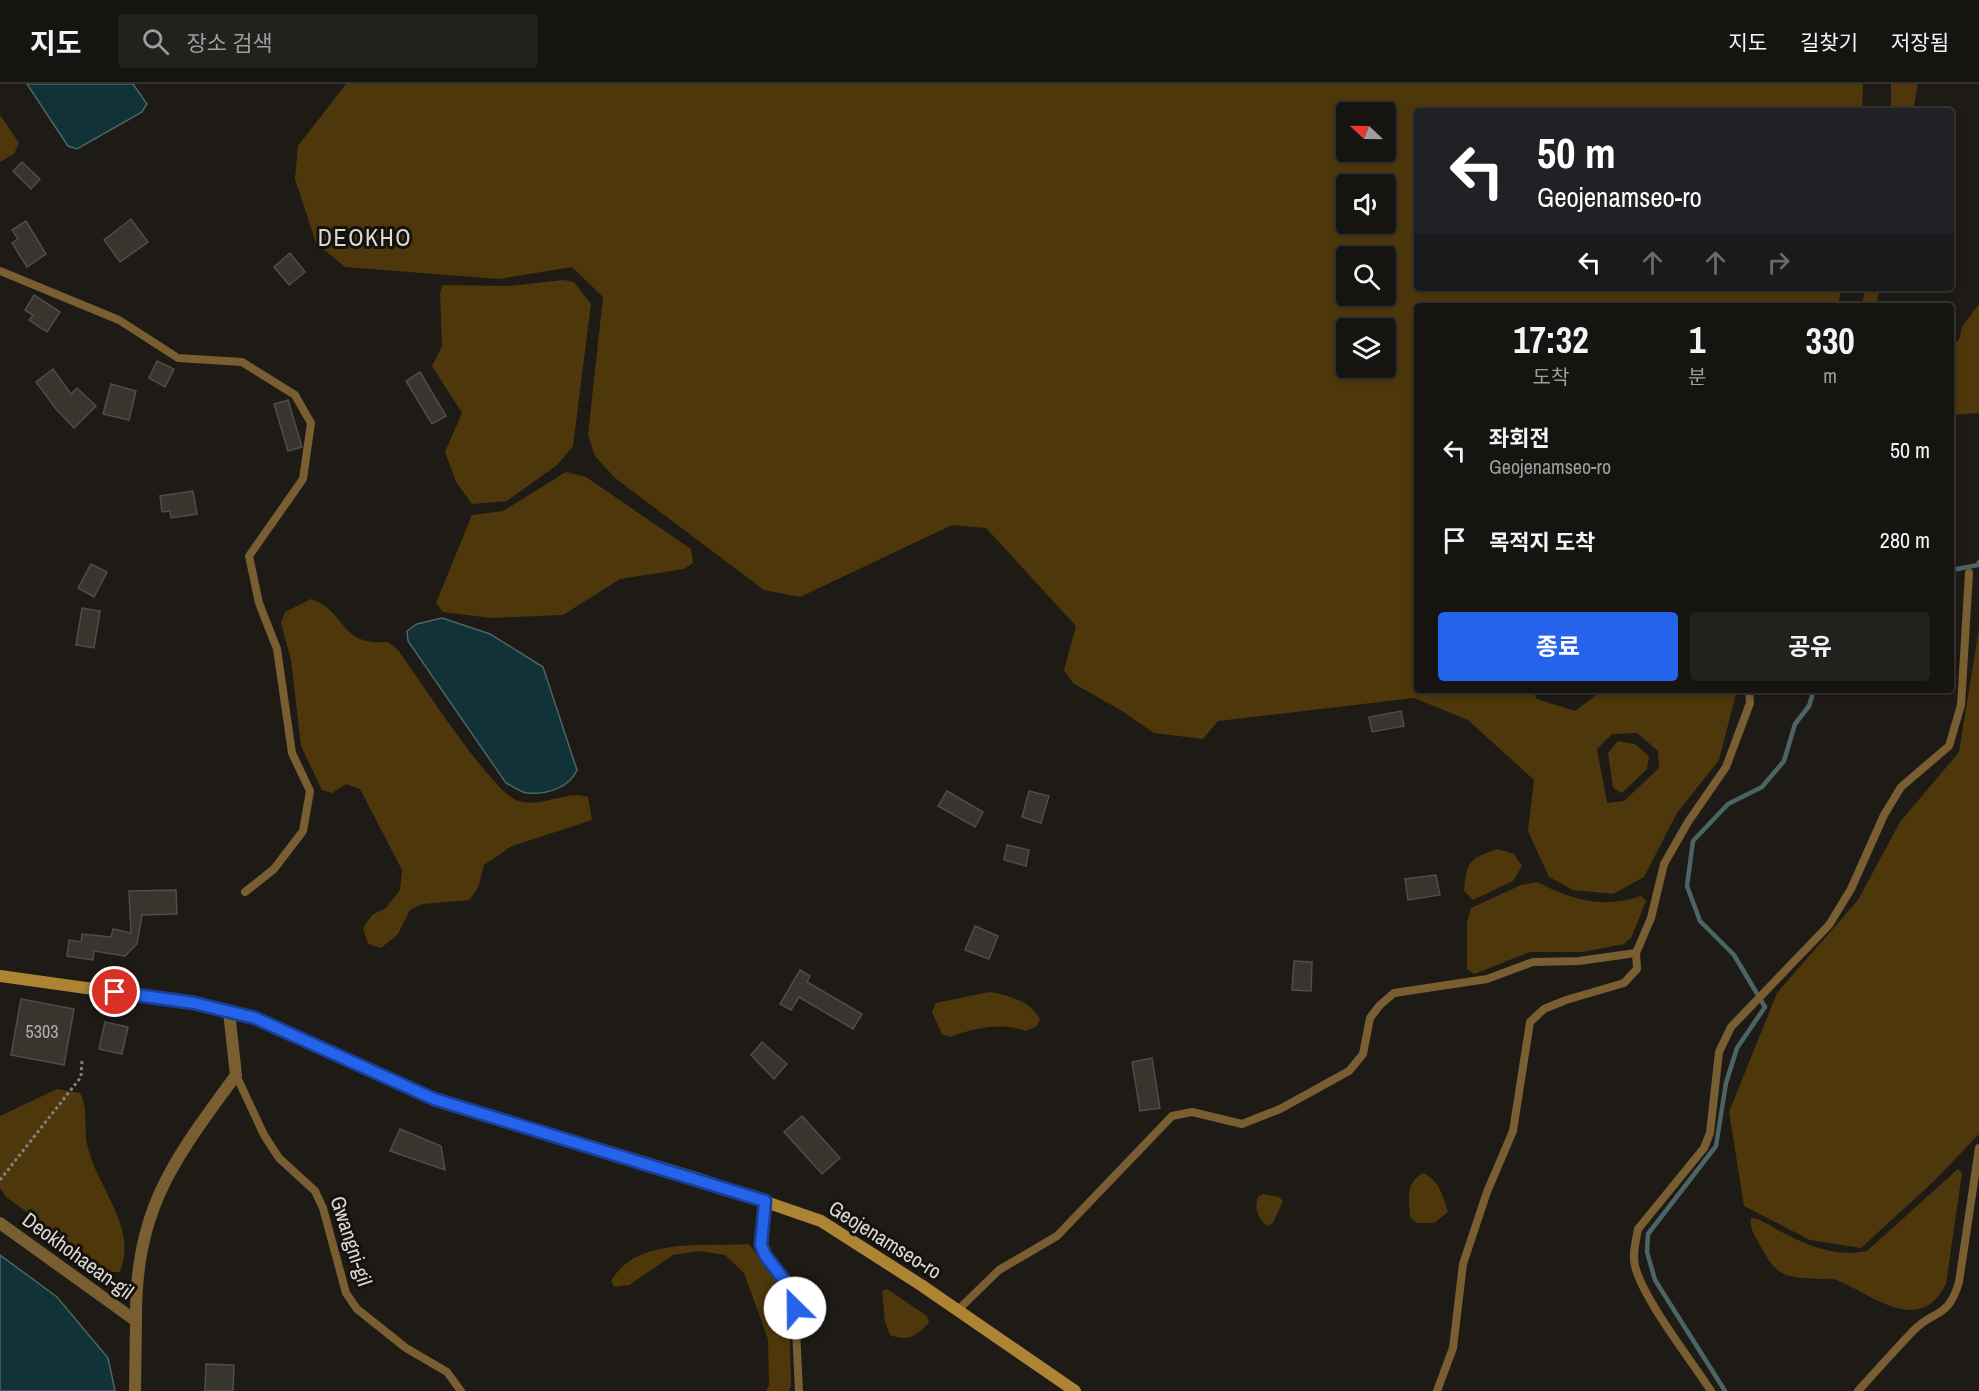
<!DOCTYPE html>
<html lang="ko">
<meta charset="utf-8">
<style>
body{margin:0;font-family:"Archivo Narrow","Noto Sans KR",sans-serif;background:#23211e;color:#f1f3f6;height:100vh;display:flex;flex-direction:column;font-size:22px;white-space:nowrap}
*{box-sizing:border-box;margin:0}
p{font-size:20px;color:#9e9e9f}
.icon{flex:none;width:33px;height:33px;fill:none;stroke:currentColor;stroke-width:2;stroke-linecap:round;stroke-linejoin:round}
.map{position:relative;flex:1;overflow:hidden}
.panel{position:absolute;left:1414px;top:219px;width:540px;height:390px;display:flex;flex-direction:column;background:#161410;border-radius:6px;box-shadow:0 3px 9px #0003,0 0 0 2px #353330}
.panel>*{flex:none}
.banner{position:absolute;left:1414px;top:24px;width:540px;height:183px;border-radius:6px;box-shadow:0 3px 9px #0003,0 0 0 2px #353330;background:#202124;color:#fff;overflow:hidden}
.needle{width:39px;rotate:292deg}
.buttons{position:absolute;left:1336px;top:18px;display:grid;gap:12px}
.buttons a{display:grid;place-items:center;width:60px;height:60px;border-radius:6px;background:#161410;box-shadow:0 3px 9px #0003,0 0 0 2px #353330;font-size:30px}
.pin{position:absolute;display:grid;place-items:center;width:51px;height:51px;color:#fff;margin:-26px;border:3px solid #fff;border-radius:50%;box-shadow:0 2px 6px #0007}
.me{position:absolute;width:66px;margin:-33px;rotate:337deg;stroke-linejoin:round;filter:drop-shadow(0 0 4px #0008)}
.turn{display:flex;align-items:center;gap:21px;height:126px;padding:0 24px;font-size:27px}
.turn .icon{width:78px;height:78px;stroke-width:2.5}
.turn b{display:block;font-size:42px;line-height:51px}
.lanes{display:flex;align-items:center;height:57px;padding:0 24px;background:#0003;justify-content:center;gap:30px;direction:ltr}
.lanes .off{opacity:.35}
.eta{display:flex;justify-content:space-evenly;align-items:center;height:102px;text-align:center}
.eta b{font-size:36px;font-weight:700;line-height:42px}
.cta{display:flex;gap:12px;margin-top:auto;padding:12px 24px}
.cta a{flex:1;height:69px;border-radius:6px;background:#2563eb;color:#fff;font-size:24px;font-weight:700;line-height:69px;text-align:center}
.cta a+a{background:#23211e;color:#f1f3f6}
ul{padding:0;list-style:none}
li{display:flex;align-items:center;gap:18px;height:90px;padding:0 24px}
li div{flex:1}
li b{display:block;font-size:22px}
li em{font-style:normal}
header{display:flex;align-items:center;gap:36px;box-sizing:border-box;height:84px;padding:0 30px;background:#161410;border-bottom:2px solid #353330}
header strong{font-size:28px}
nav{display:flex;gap:33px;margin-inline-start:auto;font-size:21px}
.search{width:420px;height:54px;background:#23211e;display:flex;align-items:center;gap:15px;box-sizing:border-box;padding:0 21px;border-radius:6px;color:#9e9e9f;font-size:22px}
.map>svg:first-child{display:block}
</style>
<header>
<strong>지도</strong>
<div class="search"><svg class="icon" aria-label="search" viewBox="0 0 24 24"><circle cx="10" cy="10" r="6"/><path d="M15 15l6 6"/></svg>장소 검색</div>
<nav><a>지도</a><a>길찾기</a><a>저장됨</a></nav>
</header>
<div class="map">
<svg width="1979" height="1307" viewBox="0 0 1979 1307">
<rect width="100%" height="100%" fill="#1e1b16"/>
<g fill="#4e380b" fill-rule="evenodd">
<path d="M346 0H1863L1862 27H1418V204H1841L1838 222H1418V606H1531L1537 615 1575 627 1603 606H1737L1719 676 1677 729 1644 793 1613 810 1573 806 1549 793 1528 747 1534 696 1468 636 1414 614 1218 637 1203 655 1154 649 1122 627 1073 599 1064 586 1076 542 986 444 952 441 800 513 764 506 615 394 595 372 588 351 603 213 572 183 499 195 345 183 316 159 295 95 298 62ZM1347 28H1386V68H1347ZM1347 100H1386V140H1347ZM1347 172H1386V212H1347ZM1347 244H1386V284H1347ZM1637 649 1658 667 1659 684 1624 717 1607 719 1597 665 1612 650Z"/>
<polygon points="1891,0 1918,0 1913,27 1891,27"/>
<polygon points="0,31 19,59 14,70 0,78"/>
<polygon points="563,196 574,198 591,220 573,362 557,381 507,417 472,420 456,398 445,368 462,329 432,282 442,262 440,209 443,201 510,202"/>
<polygon points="1865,204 1880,204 1876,222 1862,222"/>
<polygon points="1979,220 1979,329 1952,331 1952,261 1959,256 1962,243"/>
<polygon points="566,388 586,393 691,465 693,479 684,485 620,495 563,531 491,534 443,528 436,519 472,431 503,427"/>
<path d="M311 515C348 528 338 562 388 558L398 566C419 595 490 705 516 716 540 726 565 705 588 713L592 736 512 762 484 781 478 804 469 816 422 820 410 826 398 850 381 864 368 860 363 844 372 831 386 824 400 806 402 786 360 705 346 700 332 709 322 706 301 662 291 576 281 539 285 528Z"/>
<polygon points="1979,545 1979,1050 1933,1098 1861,1164 1810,1156 1744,1122 1729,1028 1777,909 1858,816 1900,738 1959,668"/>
<polygon points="1618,657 1635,660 1649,672 1647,685 1622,709 1613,704 1608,669"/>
<path d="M1498 765 1514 770 1522 782 1513 797 1473 816 1464 807C1466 777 1470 774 1498 765Z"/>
<path d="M1537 798C1572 816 1603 825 1641 812L1646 817 1631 854 1624 860 1583 868H1530L1474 890 1467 885V838L1471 824 1521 801Z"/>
<path d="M989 908C1008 911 1030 917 1040 935L1037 942 1026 947C1000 938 976 944 950 953L942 950 932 928 936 919Z"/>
<path d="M57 1005 80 1009C89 1026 83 1046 88 1064 98 1105 138 1144 120 1188H110L6 1113 0 1104V1032Z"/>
<path d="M1958 1085 1962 1089 1946 1200C1920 1252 1874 1212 1839 1197 1833 1194 1826 1195 1820 1195 1787 1193 1778 1195 1761 1163 1756 1153 1749 1145 1751 1134L1758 1135C1793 1154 1826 1175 1867 1167Z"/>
<path d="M1423 1089C1439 1096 1443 1112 1448 1128L1434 1139H1417L1410 1133C1409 1113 1405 1100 1423 1089Z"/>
<path d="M1263 1110 1279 1113 1283 1117 1273 1139 1267 1142C1258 1133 1254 1126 1258 1113Z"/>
<path d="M749 1160 784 1208 789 1226 791 1301 789 1307H766L769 1301 768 1255 744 1189 725 1171 699 1167 673 1171 629 1201 614 1203 611 1197C637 1152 705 1163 749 1160Z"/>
<path d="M887 1205 927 1232 929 1239C915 1252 909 1258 890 1251L885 1238 882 1207Z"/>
</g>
<g fill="#113337" stroke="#4d6466" stroke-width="1.5">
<polygon points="27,0 133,0 147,20 142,28 77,65 68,62"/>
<path d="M442 534 490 550 543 583 577 686C570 703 547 711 528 709 521 709 513 702 506 699L408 557 407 547 417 540Z"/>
<polygon points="0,1171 57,1213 108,1274 115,1307 0,1307"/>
</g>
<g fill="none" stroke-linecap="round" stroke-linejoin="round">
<g stroke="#4d6466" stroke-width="4.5">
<polyline points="1952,486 1978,481 1979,478"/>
<polyline points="1725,1307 1655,1196 1647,1168 1648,1150 1716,1062 1726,999 1737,964 1765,923 1734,871 1700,837 1687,802 1693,757 1728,720 1762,703 1784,677 1795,640 1809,622 1814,606"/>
</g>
</g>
<g fill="#38352f" stroke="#504c47" stroke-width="1.5">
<polygon points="22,78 40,95 31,105 13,87"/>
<polygon points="131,135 148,158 120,178 104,156"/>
<polygon points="26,137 46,170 27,183 12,159 18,155 12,146"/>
<polygon points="290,169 305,188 289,201 274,183"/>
<polygon points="34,211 60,228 47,248 29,236 33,231 25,226"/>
<polygon points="157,277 174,285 165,303 149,294"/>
<polygon points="53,285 71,310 77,304 96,322 74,344 56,325 36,298"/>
<polygon points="420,288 446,332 432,340 406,297"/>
<polygon points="111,300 136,307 129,336 103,330"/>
<polygon points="288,316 302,363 288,367 274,320"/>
<polygon points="193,407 197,430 171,434 170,427 162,428 160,412"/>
<polygon points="91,480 107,488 94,513 78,504"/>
<polygon points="82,524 100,527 94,564 76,561"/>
<polygon points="1401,627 1404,642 1372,648 1369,633"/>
<polygon points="947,707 983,728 975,743 938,722"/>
<polygon points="1029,707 1049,712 1041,739 1022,733"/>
<polygon points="1007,761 1029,766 1026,782 1004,776"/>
<polygon points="1436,791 1440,811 1408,816 1405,795"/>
<polygon points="176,806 177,830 142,831 137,860 125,872 94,867 93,876 67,872 69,856 81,858 82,850 111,853 113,845 131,849 129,807"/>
<polygon points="975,842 998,852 989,875 965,866"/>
<polygon points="1294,877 1312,878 1311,907 1292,906"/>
<polygon points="800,886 810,892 807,898 862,930 853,945 799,913 791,926 780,920"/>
<polygon points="21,915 74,925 64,981 11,971"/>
<polygon points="105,938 128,943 122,970 99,965"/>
<polygon points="762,958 787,980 774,995 751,971"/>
<polygon points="1152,974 1160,1024 1140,1027 1132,978"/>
<polygon points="802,1032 840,1074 822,1090 784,1048"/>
<polygon points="400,1045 441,1062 445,1086 390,1067"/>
<polygon points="206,1280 234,1281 233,1307 205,1307"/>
</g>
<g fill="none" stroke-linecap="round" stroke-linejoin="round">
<polyline stroke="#85827e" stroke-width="3" stroke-dasharray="3 3" stroke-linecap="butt" points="0,1096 81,993 82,976"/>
<g stroke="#785e30" stroke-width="8">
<polyline points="0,187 119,236 178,274 242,278 295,311 311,339 303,395 249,472 259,519 277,565 292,669 310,707 303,747 274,785 245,808"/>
<polyline points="236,991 264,1051 279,1074 315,1107 323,1124 346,1209 357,1225 406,1264 447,1288 461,1307"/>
<polyline points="765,1117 761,1161 765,1171 790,1205 795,1224 799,1307"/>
<polyline points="958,1226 999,1186 1057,1152 1172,1032 1192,1028 1242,1040 1280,1025 1349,987 1363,970 1370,934 1380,921 1394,909 1487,895 1533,878 1579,877 1636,869"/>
<polyline points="1437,1307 1453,1264 1463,1180 1487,1108 1513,1047 1530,938 1544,925 1566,916 1624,899 1637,885 1636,869 1651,834 1664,780 1688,738 1726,683 1750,619 1749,606"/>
<path d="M1711 1307C1691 1276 1643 1215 1635 1182 1632 1170 1636 1157 1638 1145L1704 1064 1710 1049 1719 968 1731 943 1829 841 1851 805 1884 731 1901 703 1949 662 1961 621 1969 489"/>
<path d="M1858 1307C1876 1287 1894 1267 1913 1247 1934 1225 1948 1236 1959 1198L1979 1064"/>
</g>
<g stroke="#785e30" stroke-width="12">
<polyline points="0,1139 136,1237 135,1307"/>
<path d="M136 1237C135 1125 173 1077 236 991L229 928"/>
</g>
<polyline stroke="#ad8434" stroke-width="12" points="0,892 193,919 255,934 434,1015 696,1094 821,1137 921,1201 1075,1307"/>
</g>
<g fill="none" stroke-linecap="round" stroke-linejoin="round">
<defs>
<polyline id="route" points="115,908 194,919 255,934 434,1015 765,1117 761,1161 765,1171 790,1204 795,1224"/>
</defs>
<use href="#route" stroke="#184099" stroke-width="15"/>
<use href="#route" stroke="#2563eb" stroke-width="10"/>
</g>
<g text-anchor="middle" stroke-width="6" stroke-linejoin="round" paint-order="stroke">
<g font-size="18" fill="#b2afab">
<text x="42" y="954">5303</text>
</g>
<g font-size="21" fill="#dad8d4" stroke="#15120d">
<text transform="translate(885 1156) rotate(32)" y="7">Geojenamseo-ro</text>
<text transform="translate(351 1157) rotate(72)" y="7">Gwangni-gil</text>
<text transform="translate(78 1172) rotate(36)" y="7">Deokhohaean-gil</text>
</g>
<g font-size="24" letter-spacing="1.5" fill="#dad8d4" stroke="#15120d">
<text x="365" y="162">DEOKHO</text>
</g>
</g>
</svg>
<div class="buttons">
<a><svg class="needle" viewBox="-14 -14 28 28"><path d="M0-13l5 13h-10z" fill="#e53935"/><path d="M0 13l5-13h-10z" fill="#9e9e9f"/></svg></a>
<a><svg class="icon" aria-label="sound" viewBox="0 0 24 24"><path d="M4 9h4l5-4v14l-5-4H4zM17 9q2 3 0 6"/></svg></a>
<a><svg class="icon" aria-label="search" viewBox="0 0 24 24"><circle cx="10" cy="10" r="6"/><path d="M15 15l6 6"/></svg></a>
<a><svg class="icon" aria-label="layers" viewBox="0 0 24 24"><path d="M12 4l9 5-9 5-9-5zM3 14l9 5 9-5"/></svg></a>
</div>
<div class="pin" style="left:115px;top:908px;background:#d93025"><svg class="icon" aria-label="arrive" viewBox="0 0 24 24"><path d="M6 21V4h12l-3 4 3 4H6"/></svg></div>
<svg class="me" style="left:795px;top:1224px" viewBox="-20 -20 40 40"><circle r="19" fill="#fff"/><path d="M0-13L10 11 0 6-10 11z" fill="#2563eb"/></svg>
<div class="banner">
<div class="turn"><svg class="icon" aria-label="left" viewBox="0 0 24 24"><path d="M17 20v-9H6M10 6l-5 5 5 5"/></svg><div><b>50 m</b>Geojenamseo-ro</div></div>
<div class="lanes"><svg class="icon" aria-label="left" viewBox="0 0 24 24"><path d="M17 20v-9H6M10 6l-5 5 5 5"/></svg><svg class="icon off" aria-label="ahead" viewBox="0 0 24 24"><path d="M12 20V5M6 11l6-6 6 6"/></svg><svg class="icon off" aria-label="ahead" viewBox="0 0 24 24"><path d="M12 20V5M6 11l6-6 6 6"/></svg><svg class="icon off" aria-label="right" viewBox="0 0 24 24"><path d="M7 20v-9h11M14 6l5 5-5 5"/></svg></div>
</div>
<section class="panel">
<div class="eta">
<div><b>17:32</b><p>도착</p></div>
<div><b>1</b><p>분</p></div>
<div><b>330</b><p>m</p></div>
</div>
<ul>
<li><svg class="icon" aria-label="left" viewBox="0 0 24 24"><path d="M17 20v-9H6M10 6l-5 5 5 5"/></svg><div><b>좌회전</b><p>Geojenamseo-ro</p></div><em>50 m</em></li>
<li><svg class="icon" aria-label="arrive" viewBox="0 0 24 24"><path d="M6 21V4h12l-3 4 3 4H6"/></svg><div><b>목적지 도착</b></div><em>280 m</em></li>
</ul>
<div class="cta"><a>종료</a><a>공유</a></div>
</section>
</div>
